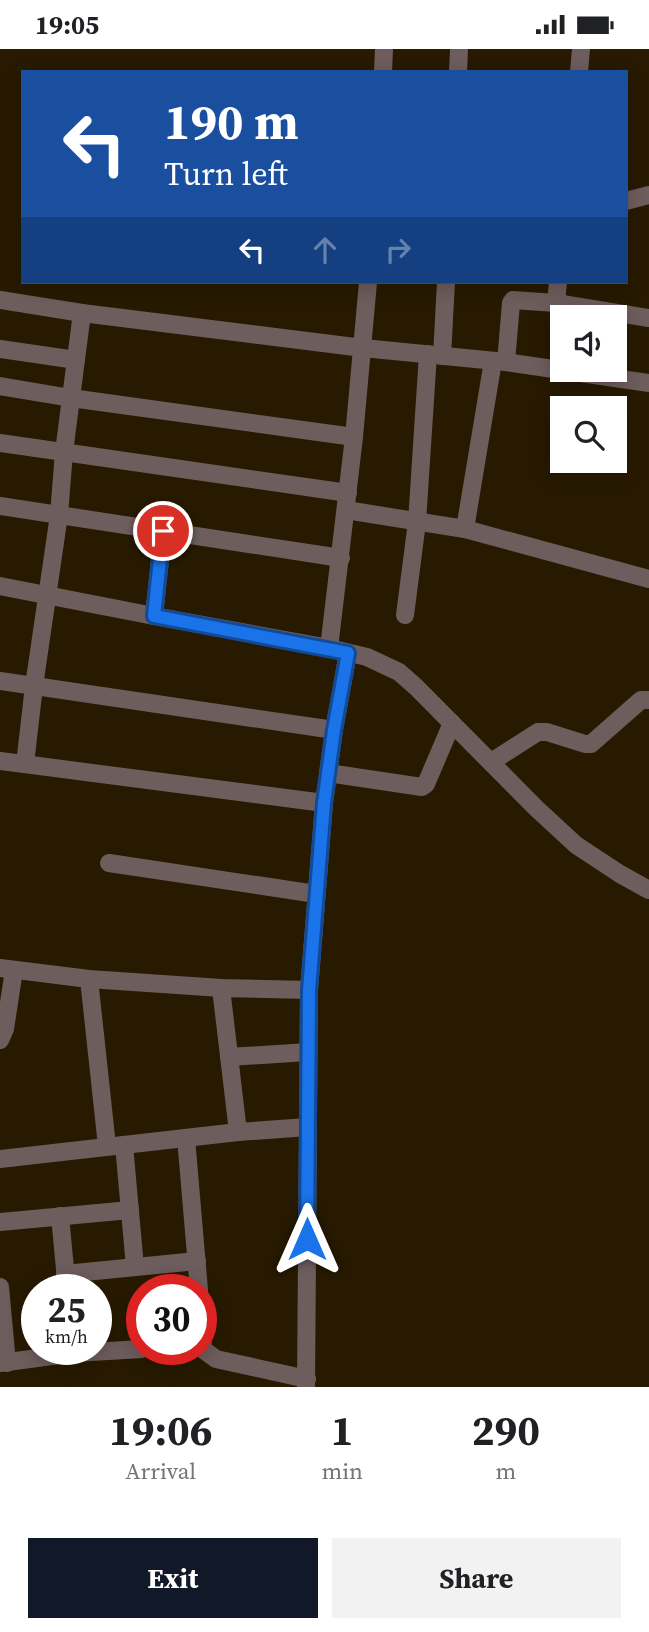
<!DOCTYPE html>
<style>
body{margin:0;font-family:"Source Serif 4",serif;background:#f2f2f2;color:#202124;height:100vh;display:flex;flex-direction:column;font-size:26px;white-space:nowrap}
*{box-sizing:border-box;margin:0}
p{font-size:23px;color:#757577}
.icon{flex:none;width:38px;height:38px;fill:none;stroke:currentColor;stroke-width:2;stroke-linecap:round;stroke-linejoin:round}
.map{position:relative;height:1338px;overflow:hidden}
.drawer{display:flex;flex-direction:column;background:#fff;flex:1}
.drawer>*{flex:none}
.hud{position:absolute;left:21px;top:21px;width:607px;height:214px;border-radius:0px;box-shadow:0 4px 18px #0003;background:#1a4fa0;color:#fff;overflow:hidden}
.buttons{position:absolute;left:550px;top:256px;display:grid;gap:14px}
.buttons a{display:grid;place-items:center;width:77px;height:77px;border-radius:0px;background:#fff;box-shadow:0 4px 18px #0003;font-size:35px}
.speed{position:absolute;left:21px;top:1225px;display:flex;gap:14px;font-size:35px;font-weight:700;text-align:center}
.speed>*{display:grid;place-content:center;width:91px;height:91px;border-radius:50%;background:#fff;box-shadow:0 4px 18px #0003;line-height:1}
.speed small{font-size:18px;font-weight:400}
.speed .limit{border:10px solid #d22;background:#fff;color:#111}
.pin{position:absolute;display:grid;place-items:center;width:60px;height:60px;color:#fff;margin:-30px;border:4px solid #fff;border-radius:50%;box-shadow:0 2px 7px #0007}
.me{position:absolute;width:77px;margin:-38px;rotate:0deg;stroke-linejoin:round;filter:drop-shadow(0 0 5px #0008)}
.turn{display:flex;align-items:center;gap:24px;height:147px;padding:0 28px;font-size:32px}
.turn .icon{width:91px;height:91px;stroke-width:2.5}
.turn b{display:block;font-size:49px;line-height:60px}
.lanes{display:flex;align-items:center;height:66px;padding:0 28px;background:#0003;justify-content:center;gap:35px;direction:ltr}
.lanes .off{opacity:.35}
.eta{display:flex;justify-content:space-evenly;align-items:center;height:119px;text-align:center}
.eta b{font-size:42px;font-weight:700;line-height:49px}
.cta{display:flex;gap:14px;margin-top:auto;padding:14px 28px}
.cta a{flex:1;height:80px;border-radius:0px;background:#111827;color:#fff;font-size:28px;font-weight:700;line-height:80px;text-align:center}
.cta a+a{background:#f2f2f2;color:#202124}
.status{display:flex;justify-content:space-between;align-items:center;height:49px;padding:0 35px;background:#fff;direction:ltr}
.status svg{height:19px;fill:currentColor}
.map>svg:first-child{display:block}
</style>
<div class="status"><b>19:05</b><svg viewBox="0 0 49 12"><path d="M0 12V9h3v3zM5 12V6h3v6zM10 12V3h3v9zM15 12V0h3v12zM26 1h20v11H26zM47 4h2v5h-2z"/></svg></div>
<div class="map">
<svg width="649" height="1338" viewBox="0 0 649 1338">
<rect width="100%" height="100%" fill="#281a00"/>
<g fill="none" stroke-linecap="round" stroke-linejoin="round">
<g stroke="#6e5d5d" stroke-width="18">
<polyline points="383,23 384,0"/>
<polyline points="458,23 459,0"/>
<polyline points="579,23 581,0"/>
<polyline points="626,152 649,146"/>
<polyline points="0,251 82,264 363,299 506,313 649,334"/>
<polyline points="556,254 558,233"/>
<polyline points="0,300 76,311"/>
<polyline points="442,307 446,233"/>
<polyline points="506,313 511,254 513,251 556,254 649,269"/>
<polyline points="0,337 71,349 354,388"/>
<polyline points="0,394 348,444"/>
<polyline points="0,457 341,509"/>
<polyline points="346,461 465,480 649,530"/>
<polyline points="465,480 493,312"/>
<polyline points="0,537 154,567 329,599 367,608 399,623 416,638 536,759 576,796 620,825 649,841"/>
<polyline points="405,566 417,473 428,305"/>
<polyline points="154,567 163,482"/>
<polyline points="329,599 354,388 368,233"/>
<polyline points="0,632 334,681"/>
<polyline points="0,712 324,754"/>
<polyline points="491,713 538,683 547,683 585,695 591,695 641,651 649,651"/>
<polyline points="25,715 34,637 59,466 64,403 82,264"/>
<polyline points="328,724 422,738 426,735 452,674"/>
<polyline points="109,814 316,845"/>
<polyline points="0,919 89,930 221,939 309,941"/>
<polyline points="89,930 107,1097"/>
<polyline points="221,939 238,1083"/>
<polyline points="0,991 5,980 14,921"/>
<polyline points="229,1008 308,1003"/>
<polyline points="186,1089 199,1241"/>
<polyline points="124,1096 135,1218"/>
<polyline points="0,1110 238,1083 308,1078"/>
<polyline points="60,1167 67,1241"/>
<polyline points="0,1173 130,1161"/>
<polyline points="65,1225 197,1212"/>
<polyline points="0,1238 7,1314"/>
<polyline points="201,1269 203,1300"/>
<polyline points="201,1299 216,1310 307,1330"/>
<polyline points="0,1314 74,1304 142,1300"/>
<polyline points="306,1338 309,941 324,754 334,681 348,604"/>
</g>
</g>
<g fill="none" stroke-linecap="round" stroke-linejoin="round">
<defs>
<polyline id="route" points="163,482 154,567 348,604 334,681 324,754 309,941 307,1190"/>
</defs>
<use href="#route" stroke="#114b97" stroke-width="18"/>
<use href="#route" stroke="#1a73e8" stroke-width="12"/>
</g>
</svg>
<div class="buttons">
<a><svg class="icon" aria-label="sound" viewBox="0 0 24 24"><path d="M4 9h4l5-4v14l-5-4H4zM17 9q2 3 0 6"/></svg></a>
<a><svg class="icon" aria-label="search" viewBox="0 0 24 24"><circle cx="10" cy="10" r="6"/><path d="M15 15l6 6"/></svg></a>
</div>
<div class="speed"><div>25<small>km/h</small></div><div class="limit">30</div></div>
<div class="pin" style="left:163px;top:482px;background:#d93025"><svg class="icon" aria-label="arrive" viewBox="0 0 24 24"><path d="M6 21V4h12l-3 4 3 4H6"/></svg></div>
<svg class="me" style="left:307px;top:1190px" viewBox="-20 -20 40 40"><path d="M0-17L14 15 0 8-14 15z" fill="#1a73e8" stroke="#fff" stroke-width="4"/></svg>
<div class="hud">
<div class="turn"><svg class="icon" aria-label="left" viewBox="0 0 24 24"><path d="M17 20v-9H6M10 6l-5 5 5 5"/></svg><div><b>190 m</b>Turn left</div></div>
<div class="lanes"><svg class="icon" aria-label="left" viewBox="0 0 24 24"><path d="M17 20v-9H6M10 6l-5 5 5 5"/></svg><svg class="icon off" aria-label="ahead" viewBox="0 0 24 24"><path d="M12 20V5M6 11l6-6 6 6"/></svg><svg class="icon off" aria-label="right" viewBox="0 0 24 24"><path d="M7 20v-9h11M14 6l5 5-5 5"/></svg></div>
</div>
</div>
<section class="drawer">
<div class="eta">
<div><b>19:06</b><p>Arrival</p></div>
<div><b>1</b><p>min</p></div>
<div><b>290</b><p>m</p></div>
</div>
<div class="cta"><a>Exit</a><a>Share</a></div>
</section>
